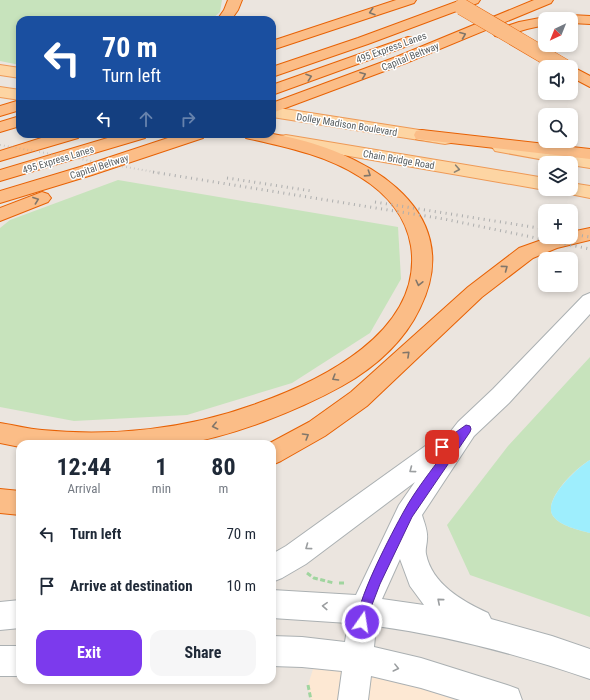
<!DOCTYPE html>
<meta charset="utf-8">
<style>
body{margin:0;font-family:"Roboto Condensed",sans-serif;background:#f6f6f7;color:#1f2937;height:100vh;display:flex;flex-direction:column;font-size:15px;white-space:nowrap}
*{box-sizing:border-box;margin:0}
p{font-size:13px;color:#747a83}
.icon{flex:none;width:22px;height:22px;fill:none;stroke:currentColor;stroke-width:2;stroke-linecap:round;stroke-linejoin:round}
.map{position:relative;flex:1;overflow:hidden}
.sheet{position:absolute;left:16px;top:440px;width:260px;height:244px;display:flex;flex-direction:column;background:#fff;border-radius:12px;box-shadow:0 2px 6px #0003}
.sheet>*{flex:none}
.banner{position:absolute;left:16px;top:16px;width:260px;height:122px;border-radius:12px;box-shadow:0 2px 6px #0003;background:#1a4fa0;color:#fff;overflow:hidden}
.needle{width:26px;rotate:223deg}
.buttons{position:absolute;left:538px;top:12px;display:grid;gap:8px}
.buttons a{display:grid;place-items:center;width:40px;height:40px;border-radius:8px;background:#fff;box-shadow:0 2px 6px #0003;font-size:20px}
.pin{position:absolute;display:grid;place-items:center;width:34px;height:34px;color:#fff;margin:-17px;border-radius:8px;box-shadow:0 2px 6px #0006}
.me{position:absolute;width:44px;margin:-22px;rotate:13deg;stroke-linejoin:round;filter:drop-shadow(0 0 3px #0008)}
.turn{display:flex;align-items:center;gap:14px;height:84px;padding:0 20px;font-size:18px}
.turn .icon{width:52px;height:52px;stroke-width:2.5}
.turn b{display:block;font-size:28px;line-height:34px}
.lanes{display:flex;align-items:center;height:38px;padding:0 20px;background:#0003;justify-content:center;gap:20px;direction:ltr}
.lanes .off{opacity:.35}
.eta{display:flex;justify-content:space-evenly;align-items:center;height:68px;text-align:center}
.eta b{font-size:24px;font-weight:700;line-height:28px}
.button{display:flex;gap:8px;margin-top:auto;padding:8px 20px}
.button a{flex:1;height:46px;border-radius:12px;background:#7c3aed;color:#fff;font-size:16px;font-weight:700;line-height:46px;text-align:center}
.button a+a{background:#f6f6f7;color:#1f2937}
ul{padding:0;list-style:none}
li{display:flex;align-items:center;gap:12px;height:52px;padding:0 20px}
li div{flex:1}
li b{display:block;font-size:15px}
li em{font-style:normal}
.map>svg:first-child{display:block}
</style>
<div class="map">
<svg width="590" height="700" viewBox="0 0 590 700">
<rect width="100%" height="100%" fill="#ebe5df"/>
<polygon fill="#fde8d3" points="318,653 455,700 311,700 308,685"/>
<g fill="#c7e3bc">
<polygon points="0,0 222,0 220,12 211,20 20,20 20,65 0,61"/>
<polygon points="118,180 398,227 401,279 370,333 292,383 187,415 74,421 0,407 0,228 10,220"/>
<path d="M590 357V460C577 467 542 500 553 516 560 526 579 530 590 533V617L470 575 447 525 508 446Z"/>
</g>
<path fill="#9eeefd" d="M590 460V533C579 530 560 526 553 516 542 500 578 467 590 460Z"/>
<g fill="none" stroke-linecap="round" stroke-linejoin="round">
<defs>
<g id="minor">
<path d="M590 293V314L509 403 474 436 422 515C424 522 428 531 427 539 427 544 425 549 426 554 432 584 462 601 488 613L491 619 552 636 590 649V679C520 655 450 636 376 626L374 647 421 658 507 685 518 689 522 700H460L421 688 371 676 368 700H338L342 671 302 667 272 666V636L302 637 345 642 348 623 272 618V590L356 595 399 505 415 482 306 564 282 578 272 582V554L286 546 442 434 451 431 458 422 493 389 583 296ZM400 559 410 586 424 605 382 599Z"/>
<polygon points="20,600 20,628 0,630 0,602"/>
<rect x="0" y="646" width="20" height="30"/>
</g>
<g id="major">
<polygon points="0,65 20,68 20,78 0,75"/>
<polygon points="0,87 20,90 20,100 0,97"/>
<polygon points="272,107 445,134 451,135 453,139 451,143 445,144 272,117"/>
<polygon points="286,135 545,178 545,189 547,189 545,190 280,144 278,140 280,136"/>
<polygon points="501,142 590,158 590,168 571,165 571,163 561,163 495,151 492,147 495,143"/>
<polygon points="571,183 590,186 590,198 565,193 562,189 571,189"/>
</g>
<g id="highway">
<polygon points="228,0 242,0 238,10 231,20 217,20 224,10"/>
<polygon points="396,0 416,0 414,3 272,50 272,41"/>
<polygon points="461,0 480,0 478,3 368,44 272,77 272,67 358,38"/>
<polygon points="534,0 553,0 551,3 406,63 272,113 272,103 396,57"/>
<polygon points="571,15 590,16 590,24 571,23 571,19 564,19 566,16"/>
<polygon points="545,17 551,19 545,19 545,25 527,29 500,37 495,36 493,33 495,30 519,22"/>
<polygon points="408,37 413,38 415,41 413,44 272,95 272,85"/>
<polygon points="571,66 590,76 590,87 571,77 571,67 569,67"/>
<polygon points="20,100 20,110 0,116 0,106"/>
<polygon points="20,116 20,126 0,132 0,122"/>
<polygon points="422,130 590,149 590,159 416,139 414,135 416,131"/>
<polygon points="54,134 80,134 78,138 0,161 0,151"/>
<polygon points="121,134 147,134 145,138 0,181 0,170"/>
<polygon points="180,134 205,134 203,138 92,175 0,203 0,191 80,167"/>
<path d="M244 134C253 134 264 133 273 134 357 148 470 206 420 308 404 342 374 368 342 386 297 411 231 437 181 444 164 446 145 444 128 444 92 444 56 444 20 444V447L0 443V423C14 425 28 429 42 430 112 437 187 429 253 405 319 382 424 332 411 246 406 216 386 193 360 177 326 155 285 147 246 138Z"/>
<polygon points="42,192 48,194 51,198 48,202 0,221 0,208"/>
<polygon points="590,228 590,240 557,248 533,258 482,297 367,406 325,436 281,461 272,465 272,444 268,444 309,422 351,392 468,287 519,248 550,237 571,237 571,232"/>
<polygon points="0,489 20,491 20,515 0,513"/>
</g>
</defs>
<use href="#minor" stroke="#abb0b2" stroke-width="2"/>
<use href="#major" stroke="#ee9956" stroke-width="2"/>
<use href="#highway" stroke="#e76104" stroke-width="2"/>
<g stroke="#a0d59f" stroke-width="3" stroke-dasharray="5 2.5" stroke-linecap="butt">
<polyline points="307,573 314,578 334,583"/>
<polyline points="339,583 345,583"/>
<polyline points="308,685 311,700"/>
</g>
<use href="#minor" fill="#fff" fill-rule="evenodd"/>
<use href="#major" fill="#fdd5a3" fill-rule="evenodd"/>
<use href="#highway" fill="#fbbd87" fill-rule="evenodd"/>
<polyline stroke="#adaeae" stroke-width="2" stroke-dasharray="0.5 3.5" stroke-linecap="butt" points="0,145 160,173"/>
<g stroke="#adaeae" stroke-width="3" stroke-dasharray="1 4.5" stroke-linecap="butt">
<polyline points="153,172 444,219 590,249"/>
<polyline points="227,178 312,191"/>
<polyline points="375,202 545,229"/>
<polyline points="571,234 590,237"/>
</g>
<defs>
<polyline id="highway-bridge" points="462,7 564,67"/>
</defs>
<use href="#highway-bridge" stroke="#e76104" stroke-width="17" stroke-linecap="butt"/>
<use href="#highway-bridge" stroke="#fbbd87" stroke-width="16"/>
</g>
<defs><path id="oneway-chevron" d="M-2-3.5L2.5 0L-2 3.5" fill="none" stroke-width="1.6" stroke-linecap="round" stroke-linejoin="round"/></defs>
<g stroke="#81766a">
<use href="#oneway-chevron" transform="translate(372 12) rotate(162)"/>
<use href="#oneway-chevron" transform="translate(463 35) rotate(-22)"/>
<use href="#oneway-chevron" transform="translate(363 75) rotate(-21)"/>
<use href="#oneway-chevron" transform="translate(309 77) rotate(-19)"/>
<use href="#oneway-chevron" transform="translate(368 174) rotate(33)"/>
<use href="#oneway-chevron" transform="translate(36 200) rotate(-20)"/>
<use href="#oneway-chevron" transform="translate(505 268) rotate(-37)"/>
<use href="#oneway-chevron" transform="translate(419 283) rotate(103)"/>
<use href="#oneway-chevron" transform="translate(407 354) rotate(-43)"/>
<use href="#oneway-chevron" transform="translate(335 378) rotate(149)"/>
<use href="#oneway-chevron" transform="translate(215 426) rotate(167)"/>
<use href="#oneway-chevron" transform="translate(306 436) rotate(-31)"/>
</g>
<use stroke="#8a8274" href="#oneway-chevron" transform="translate(457 169) rotate(10)"/>
<g stroke="#9b9ea0">
<use href="#oneway-chevron" transform="translate(412 470) rotate(143)"/>
<use href="#oneway-chevron" transform="translate(308 547) rotate(144)"/>
<use href="#oneway-chevron" transform="translate(440 601) rotate(-140)"/>
<use href="#oneway-chevron" transform="translate(325 606) rotate(-177)"/>
<use href="#oneway-chevron" transform="translate(396 668) rotate(14)"/>
</g>
<path fill="#7c3aed" stroke="#51269a" d="M466 425 470 426 471 429 470 432 412 517 380 584 370 610 366 626 362 628 358 626C351 609 394 529 404 511 416 489 432 470 446 450L442 451 439 450 437 447 439 444Z"/>
<g text-anchor="middle" stroke-width="3" stroke-linejoin="round" paint-order="stroke">
<g font-size="10" fill="#585e60" stroke="#fff">
<text transform="translate(391 47) rotate(-20)" y="4">495 Express Lanes</text>
<text transform="translate(410 56) rotate(-22)" y="4">Capital Beltway</text>
<text transform="translate(347 124) rotate(9)" y="4">Dolley Madison Boulevard</text>
<text transform="translate(58 159) rotate(-17)" y="4">495 Express Lanes</text>
<text transform="translate(399 159) rotate(10)" y="4">Chain Bridge Road</text>
<text transform="translate(99 166) rotate(-18)" y="4">Capital Beltway</text>
</g>
</g>
</svg>
<div class="buttons">
<a><svg class="needle" viewBox="-14 -14 28 28"><path d="M0-13l5 13h-10z" fill="#e53935"/><path d="M0 13l5-13h-10z" fill="#747a83"/></svg></a>
<a><svg class="icon" aria-label="sound" viewBox="0 0 24 24"><path d="M4 9h4l5-4v14l-5-4H4zM17 9q2 3 0 6"/></svg></a>
<a><svg class="icon" aria-label="search" viewBox="0 0 24 24"><circle cx="10" cy="10" r="6"/><path d="M15 15l6 6"/></svg></a>
<a><svg class="icon" aria-label="layers" viewBox="0 0 24 24"><path d="M12 4l9 5-9 5-9-5zM3 14l9 5 9-5"/></svg></a>
<a>+</a>
<a>−</a>
</div>
<div class="pin" style="left:442px;top:447px;background:#d93025"><svg class="icon" aria-label="arrive" viewBox="0 0 24 24"><path d="M6 21V4h12l-3 4 3 4H6"/></svg></div>
<svg class="me" style="left:362px;top:622px" viewBox="-20 -20 40 40"><circle r="17" fill="#7c3aed" stroke="#fff" stroke-width="3"/><path d="M0-11L8 9 0 5-8 9z" fill="#fff"/></svg>
<div class="banner">
<div class="turn"><svg class="icon" aria-label="left" viewBox="0 0 24 24"><path d="M17 20v-9H6M10 6l-5 5 5 5"/></svg><div><b>70 m</b>Turn left</div></div>
<div class="lanes"><svg class="icon" aria-label="left" viewBox="0 0 24 24"><path d="M17 20v-9H6M10 6l-5 5 5 5"/></svg><svg class="icon off" aria-label="ahead" viewBox="0 0 24 24"><path d="M12 20V5M6 11l6-6 6 6"/></svg><svg class="icon off" aria-label="right" viewBox="0 0 24 24"><path d="M7 20v-9h11M14 6l5 5-5 5"/></svg></div>
</div>
<section class="sheet">
<div class="eta">
<div><b>12:44</b><p>Arrival</p></div>
<div><b>1</b><p>min</p></div>
<div><b>80</b><p>m</p></div>
</div>
<ul>
<li><svg class="icon" aria-label="left" viewBox="0 0 24 24"><path d="M17 20v-9H6M10 6l-5 5 5 5"/></svg><div><b>Turn left</b></div><em>70 m</em></li>
<li><svg class="icon" aria-label="arrive" viewBox="0 0 24 24"><path d="M6 21V4h12l-3 4 3 4H6"/></svg><div><b>Arrive at destination</b></div><em>10 m</em></li>
</ul>
<div class="button"><a>Exit</a><a>Share</a></div>
</section>
</div>
